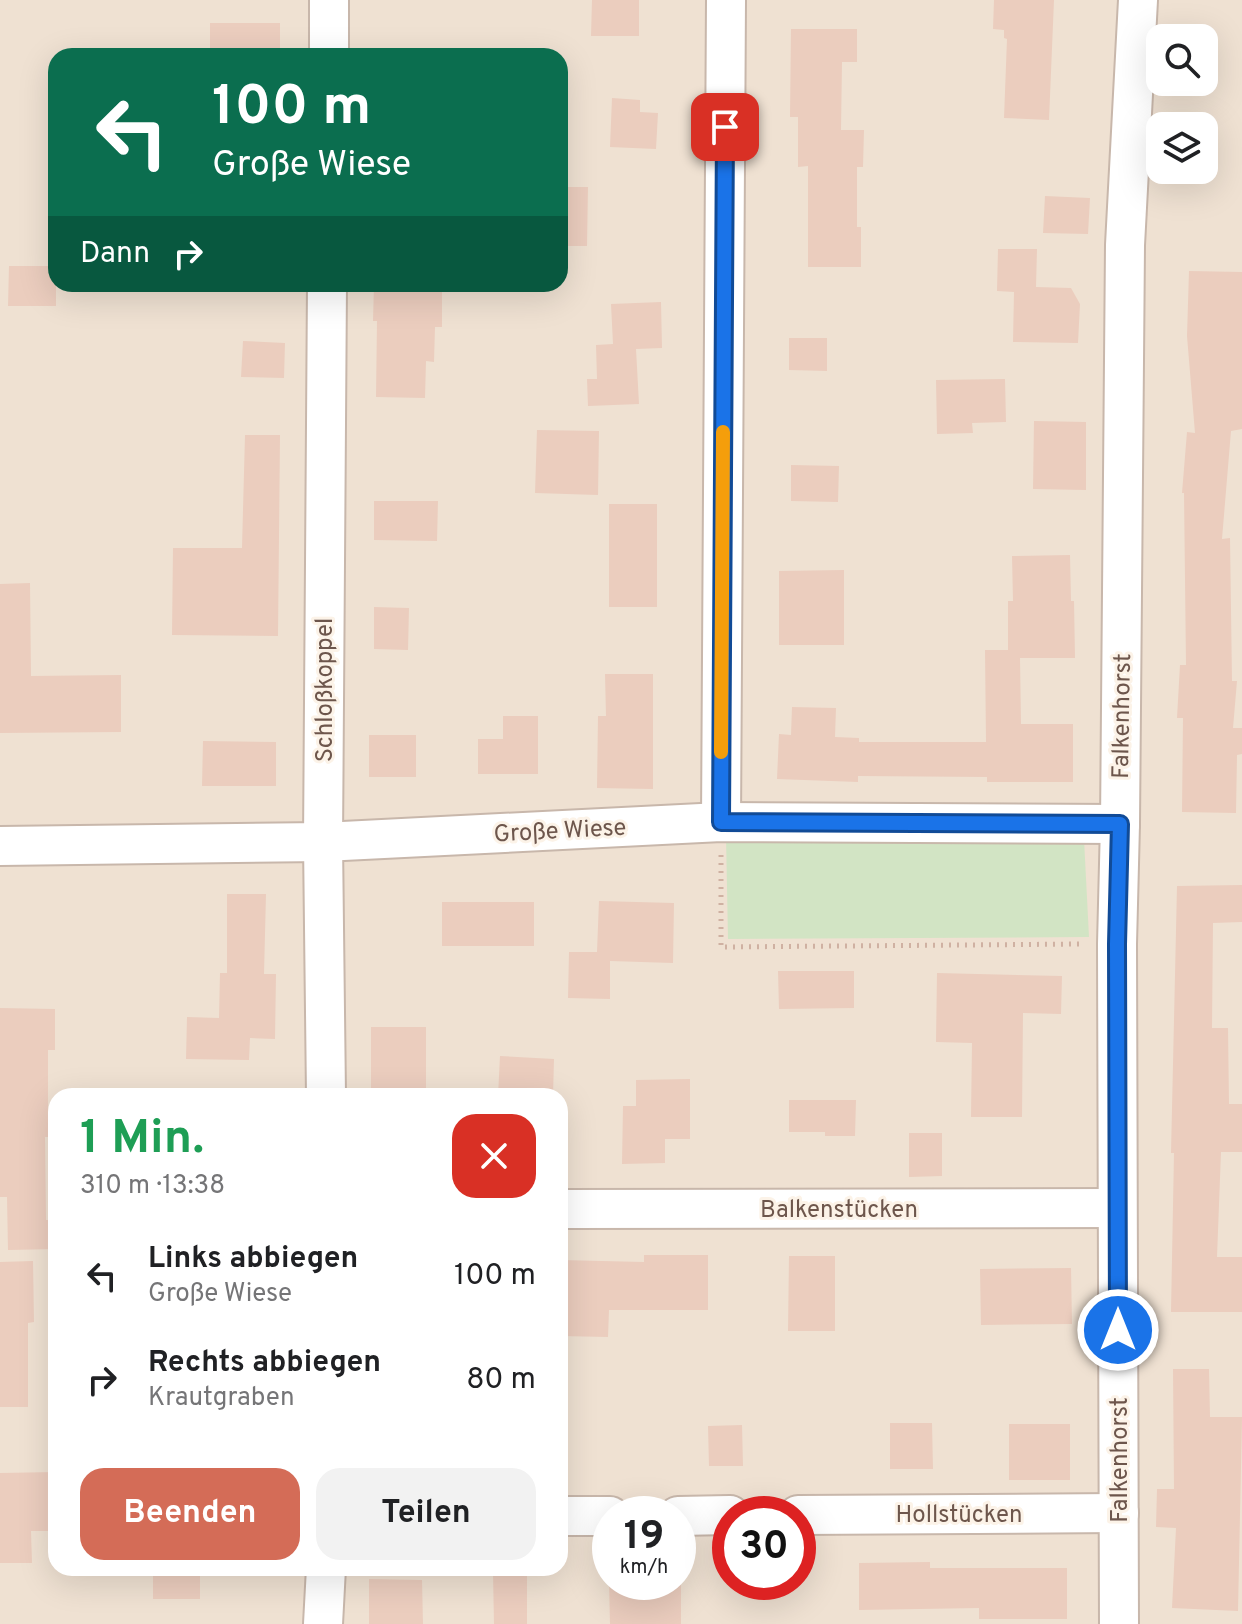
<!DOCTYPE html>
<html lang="de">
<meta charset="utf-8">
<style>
body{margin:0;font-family:Overpass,sans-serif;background:#f2f2f2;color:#202124;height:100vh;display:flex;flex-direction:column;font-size:30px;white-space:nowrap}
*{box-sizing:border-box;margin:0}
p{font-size:26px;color:#757577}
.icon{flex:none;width:44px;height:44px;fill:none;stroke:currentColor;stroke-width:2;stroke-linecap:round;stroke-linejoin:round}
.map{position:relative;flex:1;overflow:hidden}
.sheet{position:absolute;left:48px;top:1088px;width:520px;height:488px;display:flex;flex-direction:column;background:#fff;border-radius:24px;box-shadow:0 8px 32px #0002}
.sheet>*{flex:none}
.guide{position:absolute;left:48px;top:48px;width:520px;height:244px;border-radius:24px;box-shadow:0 8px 32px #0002;background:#0b6e4f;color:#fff;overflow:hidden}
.controls{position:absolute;left:1146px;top:24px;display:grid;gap:16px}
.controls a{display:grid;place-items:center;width:72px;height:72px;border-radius:16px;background:#fff;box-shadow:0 8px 32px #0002;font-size:40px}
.speed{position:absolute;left:592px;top:1496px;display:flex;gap:16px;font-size:40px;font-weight:700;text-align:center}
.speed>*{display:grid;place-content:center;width:104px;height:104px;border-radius:50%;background:#fff;box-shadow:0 8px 32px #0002;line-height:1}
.speed small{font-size:20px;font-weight:400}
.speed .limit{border:12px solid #d22;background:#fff;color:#111}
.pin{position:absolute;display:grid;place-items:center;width:68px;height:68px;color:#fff;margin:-34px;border-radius:16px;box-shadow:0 4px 12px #0006}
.me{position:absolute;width:88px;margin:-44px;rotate:0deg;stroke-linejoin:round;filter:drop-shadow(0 0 6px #0008)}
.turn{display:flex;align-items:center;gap:28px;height:168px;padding:0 32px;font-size:36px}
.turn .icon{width:104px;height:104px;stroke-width:2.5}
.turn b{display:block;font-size:56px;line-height:68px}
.then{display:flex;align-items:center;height:76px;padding:0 32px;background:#0003;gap:16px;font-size:30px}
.round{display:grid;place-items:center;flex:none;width:84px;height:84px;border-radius:24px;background:#f2f2f2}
.summary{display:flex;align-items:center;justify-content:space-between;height:136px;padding:0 32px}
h1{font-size:48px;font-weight:700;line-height:60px;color:#1e9e55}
.action{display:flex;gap:16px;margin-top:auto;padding:16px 32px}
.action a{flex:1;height:92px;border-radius:24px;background:#d46c57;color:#fff;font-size:32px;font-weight:700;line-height:92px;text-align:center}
.action a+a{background:#f2f2f2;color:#202124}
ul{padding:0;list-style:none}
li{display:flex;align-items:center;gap:24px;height:104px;padding:0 32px}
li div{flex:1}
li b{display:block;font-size:30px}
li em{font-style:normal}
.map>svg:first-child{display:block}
</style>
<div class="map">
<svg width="1242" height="1624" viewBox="0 0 1242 1624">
<rect width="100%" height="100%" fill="#f9efe3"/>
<path fill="#efe1d2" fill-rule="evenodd" d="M0 0H1242V1624H0ZM1160 38H1204V82H1160ZM56 56H560V284H56ZM1160 126H1204V170H1160ZM56 1096H560V1568H56ZM610 1514H678V1582H610ZM730 1514H798V1582H730Z"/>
<polygon fill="#d2e4c4" points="726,836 1084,839 1089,937 728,939"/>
<g fill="#ebcdbe">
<polygon points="592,0 639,0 639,36 591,36"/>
<polygon points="994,0 1054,0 1049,120 1004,118 1007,39 1004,38 1004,30 993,29"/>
<rect x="210" y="23" width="70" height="33"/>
<polygon points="791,29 857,29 857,62 842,62 841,130 864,130 863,167 857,167 857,227 861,227 861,267 808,267 808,166 798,167 798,117 790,117"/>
<polygon points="612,98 640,100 640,112 658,113 656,149 610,147"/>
<polygon points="560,187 588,187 587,246 560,246"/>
<polygon points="1045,196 1090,198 1088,234 1043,233"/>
<polygon points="998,249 1037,249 1036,287 1071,288 1080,304 1078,343 1013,342 1014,292 997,291"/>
<polygon points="9,266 56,266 56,306 8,306"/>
<polygon points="1189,271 1242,272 1242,429 1231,431 1222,539 1230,538 1232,681 1237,681 1233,728 1242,728 1242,754 1237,755 1236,813 1182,812 1183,718 1177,718 1180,665 1186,665 1184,493 1182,493 1187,432 1195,433 1187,336"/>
<polygon points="374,284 442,285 442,327 435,327 434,362 426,361 425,398 376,397 377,321 373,321"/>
<polygon points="661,302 662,348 636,349 639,404 588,406 587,379 597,379 596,345 613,344 611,304"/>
<polygon points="789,338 827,338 827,371 789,370"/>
<polygon points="243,341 285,343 284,378 241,377"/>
<polygon points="1005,379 1006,422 972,423 973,433 937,434 936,380"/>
<polygon points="1034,421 1086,422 1086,490 1033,489"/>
<polygon points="537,430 599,431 598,495 535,493"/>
<polygon points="245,435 280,435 278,636 172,635 173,548 242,548"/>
<polygon points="791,465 839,466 838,502 791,501"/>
<polygon points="374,501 438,501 437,541 374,540"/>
<rect x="609" y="504" width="48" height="103"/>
<polygon points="1070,555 1071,601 1074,601 1075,658 1020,658 1021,724 1073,724 1073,782 987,782 987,777 858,776 858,782 777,779 779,734 791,735 792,707 836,708 835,737 859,738 859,742 986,742 985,650 1008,650 1008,601 1013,601 1012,556"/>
<polygon points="844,570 844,645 779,645 779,571"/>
<polygon points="30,583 31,676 121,675 121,732 0,733 0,584"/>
<polygon points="374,607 409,608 408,650 374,649"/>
<polygon points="605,674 653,674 653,789 597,788 598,716 606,716"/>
<polygon points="503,716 538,716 538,774 478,774 478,739 503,739"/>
<rect x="369" y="735" width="47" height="42"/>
<polygon points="203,741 276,742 276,786 202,786"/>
<polygon points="1242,885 1242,922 1213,923 1212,1028 1228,1028 1229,1104 1242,1104 1242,1152 1221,1152 1217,1257 1242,1257 1242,1312 1171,1312 1174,1153 1171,1153 1177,886"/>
<polygon points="227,894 266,894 264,974 276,974 275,1039 250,1038 249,1060 186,1059 187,1017 219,1018 220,973 227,973"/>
<polygon points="599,901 674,903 673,963 610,961 610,999 568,998 569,952 597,952"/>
<rect x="442" y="902" width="92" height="44"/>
<polygon points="778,971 854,971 854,1008 779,1009"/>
<polygon points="937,973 1062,976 1061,1014 1023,1013 1022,1117 971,1117 972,1043 936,1042"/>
<polygon points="0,1008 55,1009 55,1050 48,1050 48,1137 45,1137 46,1220 56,1220 56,1249 8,1250 7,1197 0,1197"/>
<rect x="371" y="1027" width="55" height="69"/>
<polygon points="500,1056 554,1059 553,1096 498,1096"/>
<polygon points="690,1079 690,1139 665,1139 665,1163 622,1164 623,1106 636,1106 636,1080"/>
<polygon points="789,1100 856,1100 855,1136 825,1136 825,1132 789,1132"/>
<polygon points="909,1133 942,1133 942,1176 909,1177"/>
<polygon points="644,1255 708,1255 708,1310 609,1310 608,1337 560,1336 560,1260 644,1262"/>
<polygon points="789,1256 835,1256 835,1331 788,1331"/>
<polygon points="33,1261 34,1322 28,1323 28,1407 0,1407 0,1262"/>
<polygon points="1071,1268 1072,1324 981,1325 980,1269"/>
<polygon points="1173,1369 1209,1369 1210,1417 1242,1417 1238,1611 1172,1608 1176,1528 1156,1527 1157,1489 1174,1489"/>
<polygon points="890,1423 932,1423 933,1469 890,1469"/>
<rect x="1009" y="1424" width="61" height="56"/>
<polygon points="742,1425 743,1466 709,1466 708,1426"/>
<polygon points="56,1472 56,1531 31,1531 32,1563 0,1563 0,1473"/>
<polygon points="930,1562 930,1568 1067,1568 1067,1619 979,1619 979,1608 859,1610 859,1563"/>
<rect x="153" y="1568" width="47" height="31"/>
<polygon points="527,1572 527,1624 494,1624 493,1573"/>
<polygon points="369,1579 422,1580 423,1624 369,1624"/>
<polygon points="609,1582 681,1582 681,1624 610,1624"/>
</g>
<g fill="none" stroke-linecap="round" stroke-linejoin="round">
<defs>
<g id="street">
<polyline points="329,56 329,0"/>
<polyline points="721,822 726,0"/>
<polyline points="0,846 323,842 721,822 1120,824"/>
<polyline points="326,1096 323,842 327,284"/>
<polyline points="560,1209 1117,1208"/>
<polyline points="798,1515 1119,1513"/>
<polyline points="560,1516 610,1516"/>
<polyline points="678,1516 730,1515"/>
<polyline points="323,1624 326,1568"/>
<polyline points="1119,1624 1117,944 1120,824 1125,245 1138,0"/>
</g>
</defs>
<use href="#street" stroke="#c8b7ab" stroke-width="42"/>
<polyline stroke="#cfb1a2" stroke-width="5" stroke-dasharray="2 6" stroke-linecap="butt" points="721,855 721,947 1083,944"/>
<use href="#street" stroke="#fff" stroke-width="38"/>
</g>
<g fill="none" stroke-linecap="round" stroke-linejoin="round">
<defs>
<polyline id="route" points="725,127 721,822 1120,824 1117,944 1118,1330"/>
</defs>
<use href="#route" stroke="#114b97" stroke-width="20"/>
<use href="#route" stroke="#1a73e8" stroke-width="14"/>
<polyline stroke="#f59e0b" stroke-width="14" points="721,752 723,432"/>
</g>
<g text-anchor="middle" stroke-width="6" stroke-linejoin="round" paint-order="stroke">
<g font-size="24" fill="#6d564c" stroke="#fcf3e8">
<text transform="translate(324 690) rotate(-90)" y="8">Schloßkoppel</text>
<text transform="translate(1121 716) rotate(-89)" y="8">Falkenhorst</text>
<text transform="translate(560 830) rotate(-3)" y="8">Große Wiese</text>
<text x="839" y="1217">Balkenstücken</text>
<text transform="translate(1119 1460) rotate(-90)" y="8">Falkenhorst</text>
<text x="959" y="1522">Hollstücken</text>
</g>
</g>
</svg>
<div class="controls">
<a><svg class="icon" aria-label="search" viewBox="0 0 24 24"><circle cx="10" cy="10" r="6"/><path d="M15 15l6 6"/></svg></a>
<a><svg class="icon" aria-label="layers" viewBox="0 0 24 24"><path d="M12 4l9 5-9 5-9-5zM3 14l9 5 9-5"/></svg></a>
</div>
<div class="speed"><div>19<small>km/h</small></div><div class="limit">30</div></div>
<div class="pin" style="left:725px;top:127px;background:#d93025"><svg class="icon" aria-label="arrive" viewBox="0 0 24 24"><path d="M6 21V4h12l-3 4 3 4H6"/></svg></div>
<svg class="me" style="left:1118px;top:1330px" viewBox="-20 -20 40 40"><circle r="17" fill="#1a73e8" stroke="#fff" stroke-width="3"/><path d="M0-11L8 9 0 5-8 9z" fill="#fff"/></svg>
<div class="guide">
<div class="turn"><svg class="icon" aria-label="left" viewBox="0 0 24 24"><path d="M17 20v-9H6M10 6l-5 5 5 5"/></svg><div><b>100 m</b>Große Wiese</div></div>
<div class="then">Dann<svg class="icon" aria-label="right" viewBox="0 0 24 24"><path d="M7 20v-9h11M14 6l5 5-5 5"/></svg></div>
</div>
<section class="sheet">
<div class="summary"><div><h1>1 Min.</h1><p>310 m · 13:38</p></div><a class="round" style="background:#d93025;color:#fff"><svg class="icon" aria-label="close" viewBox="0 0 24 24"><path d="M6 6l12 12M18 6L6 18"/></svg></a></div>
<ul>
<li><svg class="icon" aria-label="left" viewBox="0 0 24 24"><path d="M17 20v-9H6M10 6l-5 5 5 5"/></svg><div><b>Links abbiegen</b><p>Große Wiese</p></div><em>100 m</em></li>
<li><svg class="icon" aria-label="right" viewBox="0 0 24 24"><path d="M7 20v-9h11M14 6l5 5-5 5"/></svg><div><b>Rechts abbiegen</b><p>Krautgraben</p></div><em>80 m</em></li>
</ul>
<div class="action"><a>Beenden</a><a>Teilen</a></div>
</section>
</div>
